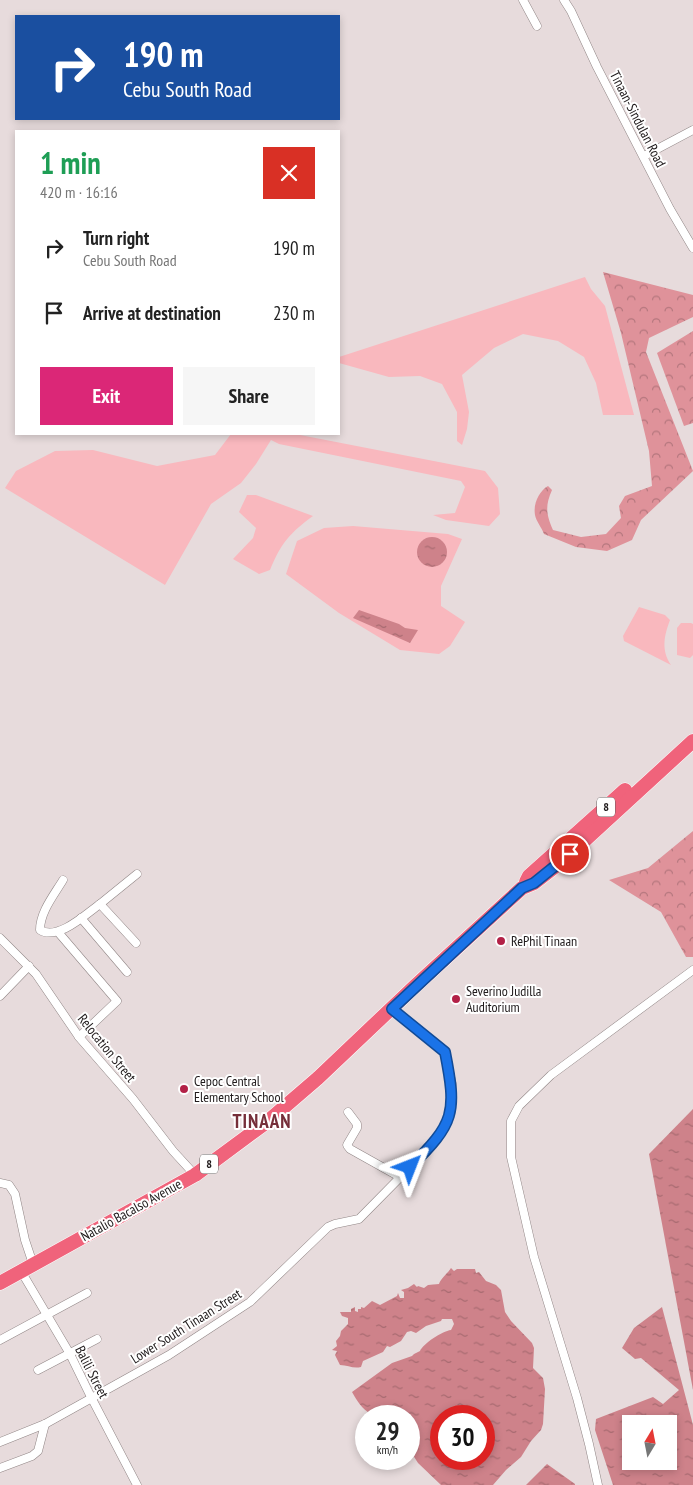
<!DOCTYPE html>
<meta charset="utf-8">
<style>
body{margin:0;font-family:"PT Sans Narrow",sans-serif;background:#f6f6f6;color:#222;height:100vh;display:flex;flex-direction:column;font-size:19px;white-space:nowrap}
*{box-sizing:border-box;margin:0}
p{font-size:16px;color:#767676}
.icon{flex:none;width:28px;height:28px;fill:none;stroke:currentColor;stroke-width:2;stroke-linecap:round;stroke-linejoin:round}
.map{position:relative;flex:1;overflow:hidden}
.details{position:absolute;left:15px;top:130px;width:325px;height:305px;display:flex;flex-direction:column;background:#fff;border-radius:0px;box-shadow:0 2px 8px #0003}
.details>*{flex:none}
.top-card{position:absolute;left:15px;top:15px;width:325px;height:105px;border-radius:0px;box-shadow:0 2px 8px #0003;background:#1a4fa0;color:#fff;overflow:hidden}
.needle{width:32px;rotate:10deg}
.fabs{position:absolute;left:622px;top:1415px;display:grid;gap:10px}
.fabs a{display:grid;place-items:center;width:55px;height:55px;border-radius:0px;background:#fff;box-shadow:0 2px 8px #0003;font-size:25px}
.speed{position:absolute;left:355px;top:1405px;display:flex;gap:10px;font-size:25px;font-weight:700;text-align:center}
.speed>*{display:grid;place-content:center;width:65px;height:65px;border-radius:50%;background:#fff;box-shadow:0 2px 8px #0003;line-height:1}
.speed small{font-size:12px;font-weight:400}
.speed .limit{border:8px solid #d22;background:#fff;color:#111}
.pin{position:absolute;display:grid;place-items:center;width:42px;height:42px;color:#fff;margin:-21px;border:2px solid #fff;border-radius:50%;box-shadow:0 1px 5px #0007}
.me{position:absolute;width:55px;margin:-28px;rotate:45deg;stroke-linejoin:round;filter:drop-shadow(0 0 4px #0008)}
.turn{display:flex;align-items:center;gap:18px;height:105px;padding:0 25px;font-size:22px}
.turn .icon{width:65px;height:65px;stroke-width:2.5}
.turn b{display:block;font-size:35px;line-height:42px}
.round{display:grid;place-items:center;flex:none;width:52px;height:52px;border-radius:0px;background:#f6f6f6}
.overview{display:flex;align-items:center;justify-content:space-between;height:85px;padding:0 25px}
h1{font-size:30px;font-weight:700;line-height:38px;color:#1e9e55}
.primary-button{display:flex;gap:10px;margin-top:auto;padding:10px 25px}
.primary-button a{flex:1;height:58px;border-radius:0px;background:#db2777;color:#fff;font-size:20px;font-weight:700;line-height:58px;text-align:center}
.primary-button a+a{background:#f6f6f6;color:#222}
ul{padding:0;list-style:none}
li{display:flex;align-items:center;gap:15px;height:65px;padding:0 25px}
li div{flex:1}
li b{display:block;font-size:19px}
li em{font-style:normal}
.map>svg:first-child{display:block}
</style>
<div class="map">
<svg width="693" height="1485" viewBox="0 0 693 1485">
<defs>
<pattern id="forest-crowns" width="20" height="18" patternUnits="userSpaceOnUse" patternTransform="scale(1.25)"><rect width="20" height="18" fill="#df929a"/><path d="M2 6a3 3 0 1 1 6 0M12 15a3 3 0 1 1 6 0" fill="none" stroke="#b4767d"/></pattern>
<pattern id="water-ripples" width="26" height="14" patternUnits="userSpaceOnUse" patternTransform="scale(1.25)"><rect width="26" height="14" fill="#ce828a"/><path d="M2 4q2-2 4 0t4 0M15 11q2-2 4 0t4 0" fill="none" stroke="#a76a70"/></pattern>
</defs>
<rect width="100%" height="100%" fill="#e7dbdc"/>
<g fill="#f9b8be">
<polygon points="585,277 591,289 605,306 634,415 603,415 596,383 584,357 558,341 523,334 494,348 462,375 469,412 467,429 462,445 457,441 457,412 442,384 420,376 389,377 339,363 339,357"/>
<polygon points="231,434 295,434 485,471 498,488 500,514 489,526 446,520 433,515 455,513 465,487 461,481 279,444 271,440 256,464 241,483 211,504 165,585 5,488 16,471 55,451 93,450 157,466 215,455"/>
<path d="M247 495H256L313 516C290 533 281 543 270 570L259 574 233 559 253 538 256 528 239 512Z"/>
<polygon points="353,526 448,534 462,539 441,586 441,606 465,622 450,646 439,654 400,650 339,613 286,574 297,541 324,528"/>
<path d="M639 607 665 615 670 620C664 636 661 650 671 665L624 641 623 636Z"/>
<polygon points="681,623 691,623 693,624 693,655 690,658 677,655 677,628"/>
</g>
<g fill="url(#forest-crowns)">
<path d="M603 272 693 295V317L649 338 646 352 693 471 641 520 632 540 607 551 576 547 544 534C542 528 536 521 535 515 533 504 539 491 548 486L552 490C545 506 546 514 553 530L581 537 606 534 621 518 619 506 625 496 652 486 649 451 621 333Z"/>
<polygon points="693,331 693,423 684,426 657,353"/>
<polygon points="693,831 693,957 686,957 661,912 609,880 648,868"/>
</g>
<g fill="url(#water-ripples)" fill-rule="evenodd">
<circle cx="432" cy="552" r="15"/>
<polygon points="359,610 399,624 405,628 418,630 410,643 353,618"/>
<polygon points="693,1109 693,1390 649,1154"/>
<path d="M451 1268 454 1271 457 1269H475L476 1273 479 1272 486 1281 496 1285 501 1290 505 1312 511 1321 532 1343 534 1348 533 1368 543 1378 545 1389 543 1424 541 1430 531 1441 521 1457 506 1470 493 1485H441L418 1463 409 1449V1416H372L371 1414C362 1409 357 1401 352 1392L392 1363 412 1356 414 1354 420 1351C423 1344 442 1331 451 1330L454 1324 452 1319H442L441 1321 426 1326 416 1333 411 1331 407 1332 401 1341 390 1347 387 1346 383 1352 363 1361 361 1367C353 1369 348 1365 340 1365L335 1355 337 1351 332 1350 337 1346 336 1341 340 1336 341 1331 348 1324V1318L342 1316 340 1312H351V1309L355 1307V1311L358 1312V1309H361V1307L364 1308 372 1301 380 1305 397 1296 398 1293 400 1298H404V1292L401 1290 408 1288 414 1284 417 1287 418 1286 424 1288 428 1285 439 1284C441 1278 448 1273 451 1268ZM441 1416H484V1459H441Z"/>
<path d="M662 1307 693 1425V1485H613L595 1430 596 1419 653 1397 663 1404 679 1390 641 1358 635 1359 622 1348 634 1328ZM631 1424H669V1461H631Z"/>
<polygon points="547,1464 575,1484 575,1485 526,1485"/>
</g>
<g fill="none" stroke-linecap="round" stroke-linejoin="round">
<defs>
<g id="street">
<polyline points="523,0 537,26"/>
<polyline points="564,0 571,11 597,67 670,209 693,248"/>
<polyline points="644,156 693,130"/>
<path d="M63 880C54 895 40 912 40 930 58 941 86 914 100 904"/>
<polyline points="81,918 127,972"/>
<polyline points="58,932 117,1001 79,1037"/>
<polyline points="0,938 36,974 79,1037 133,1099 173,1151 195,1175"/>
<polyline points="136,943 100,904 137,874"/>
<polyline points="0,996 29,966"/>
<polyline points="348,1112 357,1124 357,1128 347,1145 350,1149 400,1177"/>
<polyline points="0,1183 9,1185 15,1194 25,1240 33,1264"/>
<polyline points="21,1271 70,1354 91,1397 137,1485"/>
<polyline points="0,1340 87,1293"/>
<polyline points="38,1370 97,1339"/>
<polyline points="0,1442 45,1424 169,1355 250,1302 328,1227 335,1224 359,1219 431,1146 445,1127 449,1116 452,1103 452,1084 445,1052 392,1009"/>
<polyline points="0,1468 32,1456 38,1451 45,1424"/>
<polyline points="598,1485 589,1444 577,1398 534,1257 511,1157 511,1121 519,1106 551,1075 693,970"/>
</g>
<g id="highway">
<polyline points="526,882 529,876 625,790"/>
<polyline points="0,1283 195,1175 268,1121 318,1078 416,985 522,888 534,883 561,862 693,741"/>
</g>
</defs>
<use href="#street" stroke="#918686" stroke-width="9"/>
<use href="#highway" stroke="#fff" stroke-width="15"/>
<use href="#street" stroke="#fff" stroke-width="8"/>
<use href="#highway" stroke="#f0637b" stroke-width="14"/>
</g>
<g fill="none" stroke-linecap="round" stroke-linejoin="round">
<defs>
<path id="route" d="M410 1167C455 1123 457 1113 445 1052L392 1009 522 888 534 883 570 854"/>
</defs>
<use href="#route" stroke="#114b97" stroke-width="12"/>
<use href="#route" stroke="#1a73e8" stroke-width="9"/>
</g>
<g fill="#b32147" stroke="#fff" stroke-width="2">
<circle cx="501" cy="941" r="5"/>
<circle cx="456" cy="999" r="5"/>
<circle cx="184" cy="1089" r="5"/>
</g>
<g text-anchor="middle" stroke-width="4" stroke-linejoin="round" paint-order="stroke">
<g fill="#fff" stroke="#625f5f" stroke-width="1">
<rect x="597" y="797.5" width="18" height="19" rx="4"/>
<rect x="200" y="1154.5" width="18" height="19" rx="4"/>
</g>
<g font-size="12" font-weight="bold" fill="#1f1a1b">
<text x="606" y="811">8</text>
<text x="209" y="1168">8</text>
</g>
<g font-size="14" fill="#1f1a1b" stroke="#fff">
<text transform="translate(638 119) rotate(63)" y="5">Tinaan-Sindulan Road</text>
<text transform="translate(107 1048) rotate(51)" y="5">Relocation Street</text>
<text transform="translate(131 1210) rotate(-29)" y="5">Natalio Bacalso Avenue</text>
<text transform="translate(186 1326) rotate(-32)" y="5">Lower South Tinaan Street</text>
<text transform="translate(92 1372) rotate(63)" y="5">Balili Street</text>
</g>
<g font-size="14" fill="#1f1a1b" stroke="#fff" text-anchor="start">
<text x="511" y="946">RePhil Tinaan</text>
<text x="466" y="996">Severino Judilla<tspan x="466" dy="16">Auditorium</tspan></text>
<text x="194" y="1086">Cepoc Central<tspan x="194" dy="16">Elementary School</tspan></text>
</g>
<g font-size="19" font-weight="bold" letter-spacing="1" fill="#762f3a" stroke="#fff">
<text x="262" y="1128">TINAAN</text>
</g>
</g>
</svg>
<div class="fabs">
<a><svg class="needle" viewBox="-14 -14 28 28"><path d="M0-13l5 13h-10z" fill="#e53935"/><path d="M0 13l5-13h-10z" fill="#767676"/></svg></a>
</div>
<div class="speed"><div>29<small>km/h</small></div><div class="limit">30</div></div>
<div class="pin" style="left:570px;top:854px;background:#d93025"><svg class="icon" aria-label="arrive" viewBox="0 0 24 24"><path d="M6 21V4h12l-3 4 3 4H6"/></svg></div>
<svg class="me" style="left:410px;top:1167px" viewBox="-20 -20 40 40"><path d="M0-17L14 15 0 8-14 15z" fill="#1a73e8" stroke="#fff" stroke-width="4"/></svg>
<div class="top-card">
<div class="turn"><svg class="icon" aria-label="right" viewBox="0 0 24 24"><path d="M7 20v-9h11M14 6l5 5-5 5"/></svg><div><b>190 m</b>Cebu South Road</div></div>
</div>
<section class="details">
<div class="overview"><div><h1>1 min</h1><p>420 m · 16:16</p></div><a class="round" style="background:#d93025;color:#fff"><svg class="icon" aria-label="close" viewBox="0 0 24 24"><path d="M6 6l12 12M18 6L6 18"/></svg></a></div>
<ul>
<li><svg class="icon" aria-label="right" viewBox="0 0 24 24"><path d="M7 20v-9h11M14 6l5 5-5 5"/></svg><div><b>Turn right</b><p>Cebu South Road</p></div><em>190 m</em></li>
<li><svg class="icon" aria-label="arrive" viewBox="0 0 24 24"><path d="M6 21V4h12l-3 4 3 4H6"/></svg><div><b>Arrive at destination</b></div><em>230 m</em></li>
</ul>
<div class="primary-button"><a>Exit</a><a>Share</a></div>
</section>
</div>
